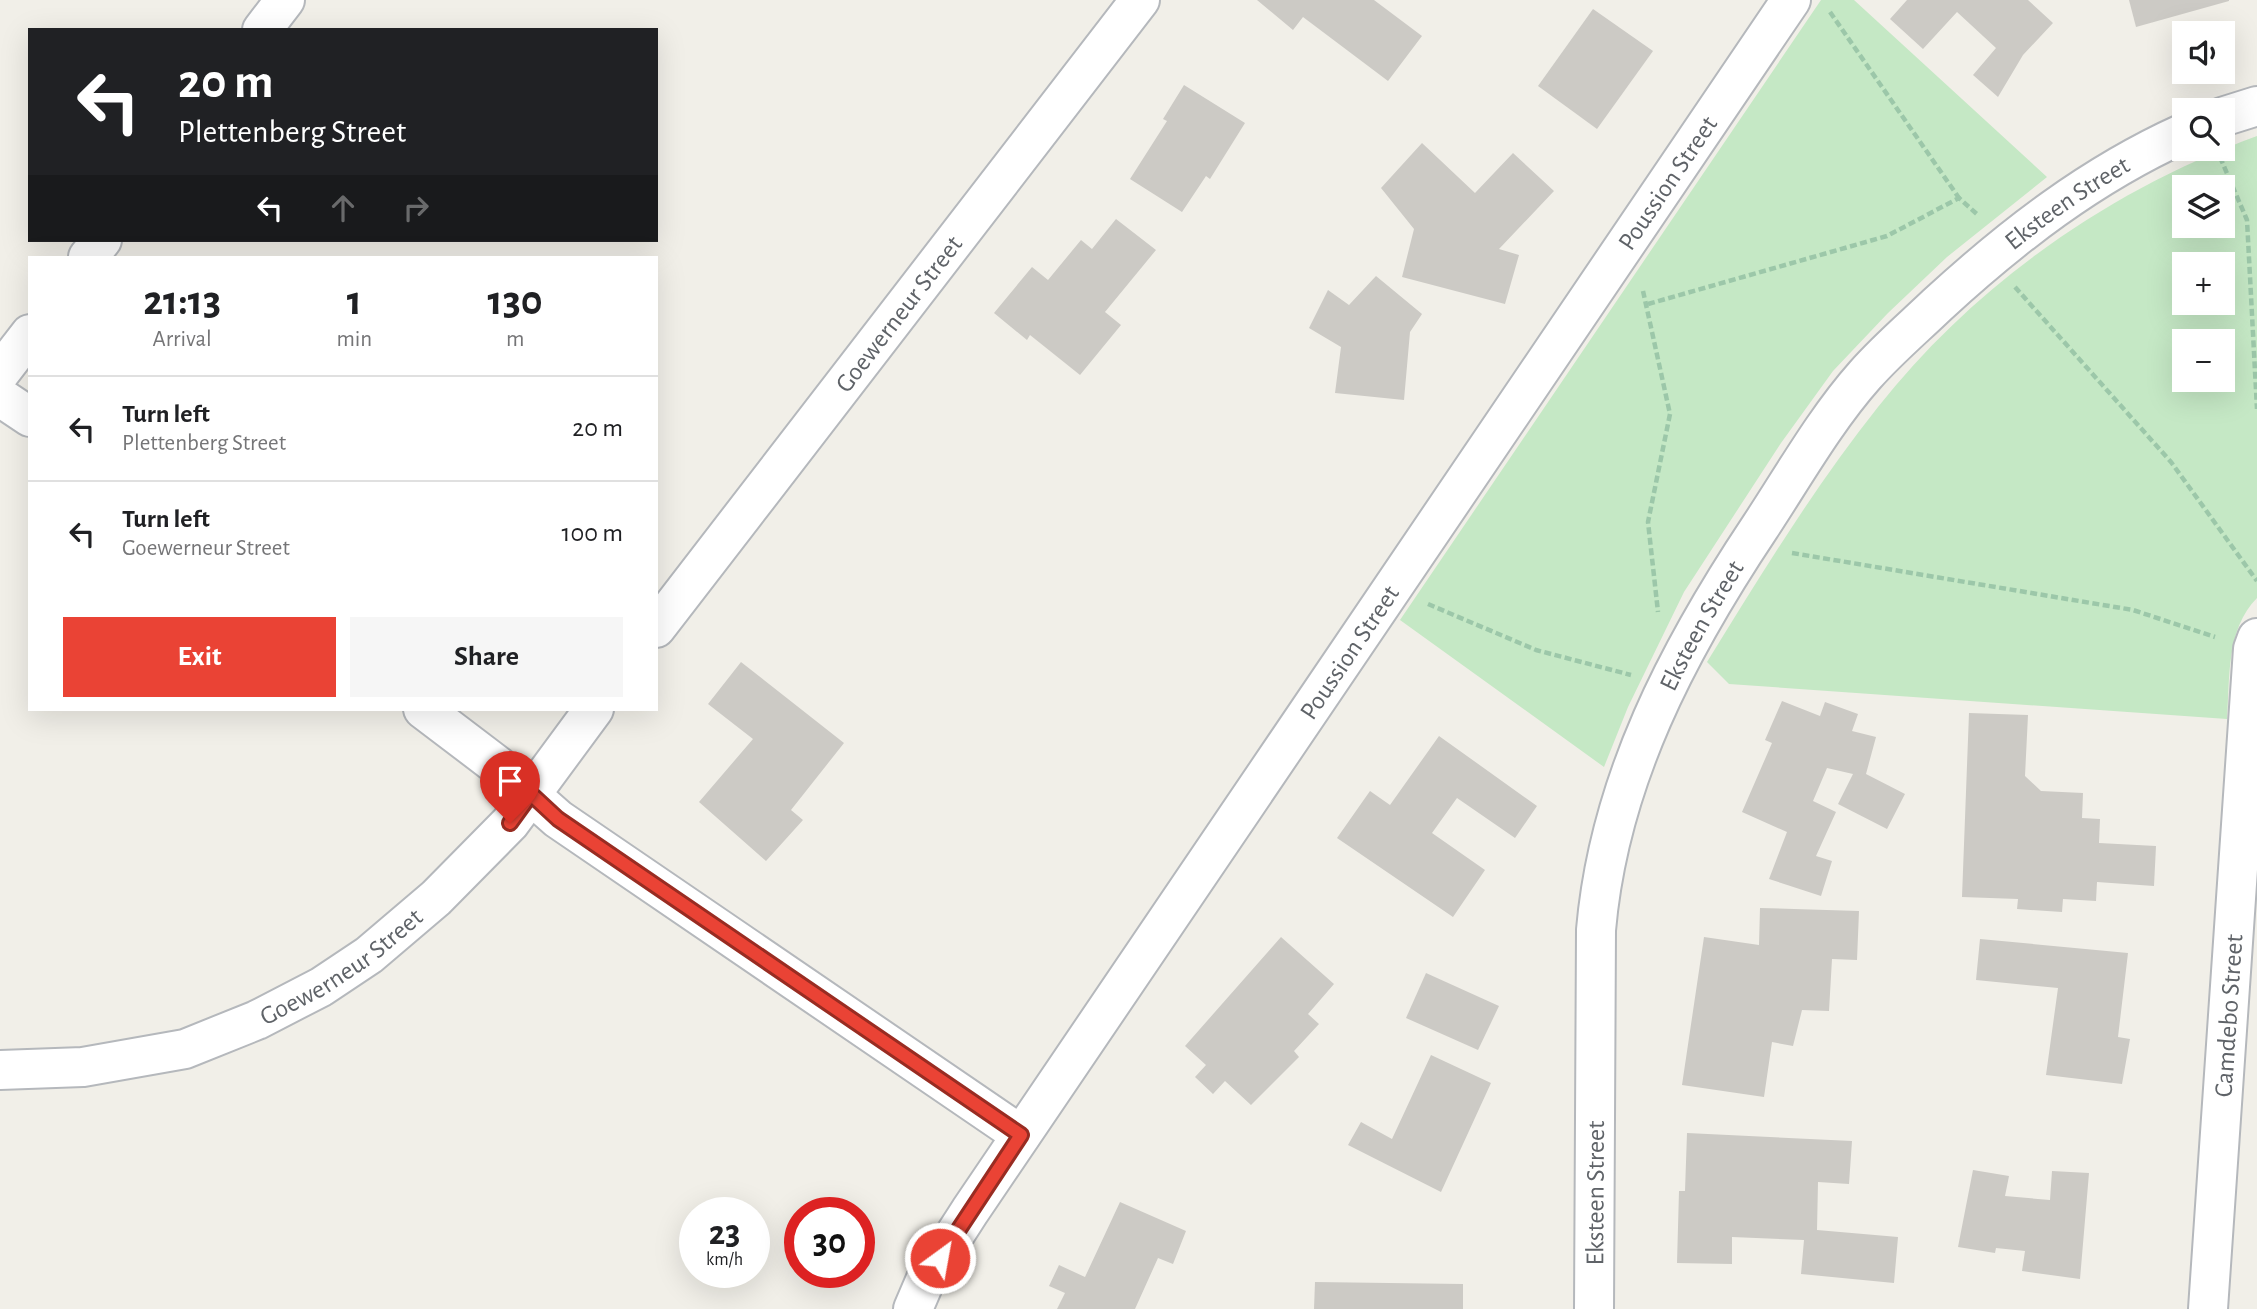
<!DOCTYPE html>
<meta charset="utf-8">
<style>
body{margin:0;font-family:"Alegreya Sans",sans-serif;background:#f6f6f6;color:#202124;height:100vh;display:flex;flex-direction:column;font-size:26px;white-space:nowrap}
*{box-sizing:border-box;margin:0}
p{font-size:23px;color:#757577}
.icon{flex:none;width:38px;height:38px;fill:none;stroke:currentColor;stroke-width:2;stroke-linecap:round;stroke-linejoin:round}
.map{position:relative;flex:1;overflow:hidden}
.details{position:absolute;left:28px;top:256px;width:630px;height:455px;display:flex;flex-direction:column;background:#fff;border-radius:0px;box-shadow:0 7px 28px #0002}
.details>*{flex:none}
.guide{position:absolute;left:28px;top:28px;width:630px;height:214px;border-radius:0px;box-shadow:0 7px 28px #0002;background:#202124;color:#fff;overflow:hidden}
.buttons{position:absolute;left:2172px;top:21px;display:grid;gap:14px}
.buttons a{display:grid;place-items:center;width:63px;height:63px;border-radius:0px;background:#fff;box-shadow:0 7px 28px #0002;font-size:35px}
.speed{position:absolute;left:679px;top:1197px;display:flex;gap:14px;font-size:35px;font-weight:700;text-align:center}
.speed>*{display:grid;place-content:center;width:91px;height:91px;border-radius:50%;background:#fff;box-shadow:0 7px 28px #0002;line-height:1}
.speed small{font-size:18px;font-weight:400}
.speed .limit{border:10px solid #d22;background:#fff;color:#111}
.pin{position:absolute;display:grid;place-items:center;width:60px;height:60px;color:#fff;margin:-72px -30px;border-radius:50% 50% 50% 0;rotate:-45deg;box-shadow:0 0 7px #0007}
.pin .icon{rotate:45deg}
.me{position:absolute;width:77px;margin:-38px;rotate:32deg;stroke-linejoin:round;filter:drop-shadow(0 0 5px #0008)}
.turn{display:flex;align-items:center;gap:24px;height:147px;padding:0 35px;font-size:32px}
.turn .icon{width:91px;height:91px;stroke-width:2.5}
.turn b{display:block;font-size:49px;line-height:60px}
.lanes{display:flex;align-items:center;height:66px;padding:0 35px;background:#0003;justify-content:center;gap:35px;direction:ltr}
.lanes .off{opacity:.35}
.eta{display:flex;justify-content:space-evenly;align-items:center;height:119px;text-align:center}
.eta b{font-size:42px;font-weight:700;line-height:49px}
.action{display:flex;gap:14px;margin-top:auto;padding:14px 35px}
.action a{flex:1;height:80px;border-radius:0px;background:#ea4335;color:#fff;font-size:28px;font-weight:700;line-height:80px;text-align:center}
.action a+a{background:#f6f6f6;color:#202124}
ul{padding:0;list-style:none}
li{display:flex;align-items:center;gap:21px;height:105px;padding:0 35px;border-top:2px solid #e0e0e0}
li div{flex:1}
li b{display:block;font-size:26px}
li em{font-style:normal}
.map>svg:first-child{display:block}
</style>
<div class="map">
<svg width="2257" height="1309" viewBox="0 0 2257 1309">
<rect width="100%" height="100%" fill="#f1efe8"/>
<g fill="#c5e8c5" fill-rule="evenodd">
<polygon points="1821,0 1854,0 2047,177 1947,257 1888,313 1833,371 1781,443 1684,592 1628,707 1604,767 1400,620"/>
<path d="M2257 136V598C2226 629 2230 678 2227 719L1729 684 1707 662C1760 576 1815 486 1878 407 1976 283 2110 190 2257 136ZM2184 187H2222V226H2184ZM2184 264H2222V303H2184ZM2184 341H2222V380H2184Z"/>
</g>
<g fill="#cccac5">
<polygon points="1257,0 1374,0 1422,36 1388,81 1303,17 1293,30"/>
<polygon points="1907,0 2028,0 2053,23 2023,55 1998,97 1973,75 1996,48 1957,12 1923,49 1890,19"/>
<polygon points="2129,0 2229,0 2229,1 2136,27"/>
<polygon points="1593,9 1653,51 1597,129 1538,86"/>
<polygon points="1184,85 1245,123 1210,179 1206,176 1182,212 1130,179 1167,121 1163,119"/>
<polygon points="1422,143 1475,193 1513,153 1554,191 1499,249 1519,255 1505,304 1402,277 1414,229 1381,188"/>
<polygon points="1116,219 1156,250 1105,312 1121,325 1080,375 1030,335 1027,340 994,313 1032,267 1048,280 1081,240 1092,249"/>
<polygon points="1376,276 1422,314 1410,332 1404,400 1335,393 1341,347 1309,328 1328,290 1349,305"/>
<polygon points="741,662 844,743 791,810 803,820 766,861 699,802 753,739 708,704"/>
<polygon points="1782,701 1820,716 1825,702 1858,714 1852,731 1876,737 1866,774 1905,794 1887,829 1838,804 1853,774 1827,768 1813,801 1836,812 1816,856 1832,861 1821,896 1769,879 1787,832 1742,812 1772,743 1765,740"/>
<polygon points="1969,713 2028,715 2025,776 2041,791 2083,793 2082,818 2100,819 2099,843 2156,846 2154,886 2097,882 2096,901 2063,899 2062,912 2017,909 2018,899 1962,897"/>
<polygon points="1439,736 1537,806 1515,838 1457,798 1432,833 1485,870 1453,917 1337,838 1370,791 1390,805"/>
<polygon points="1760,908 1859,911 1857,960 1832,959 1829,1011 1802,1010 1793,1046 1772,1042 1764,1097 1682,1085 1704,937 1759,945"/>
<polygon points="1281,937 1334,984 1308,1014 1319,1024 1294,1051 1299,1057 1251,1105 1225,1081 1213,1094 1195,1077 1206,1065 1185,1046"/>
<polygon points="1980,939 2128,953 2118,1037 2130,1039 2122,1084 2046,1075 2058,988 1976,980"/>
<polygon points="1426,973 1499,1006 1478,1050 1406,1018"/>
<polygon points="1431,1055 1491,1083 1441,1192 1348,1145 1361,1122 1392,1139"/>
<polygon points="1687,1133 1852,1141 1849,1184 1818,1182 1817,1230 1898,1237 1894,1283 1801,1274 1804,1240 1732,1237 1732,1264 1677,1263 1679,1191 1685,1191"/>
<polygon points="1973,1170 2009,1176 2005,1196 2050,1200 2052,1171 2089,1173 2080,1279 2022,1271 2025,1251 1996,1248 1995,1253 1958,1247"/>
<polygon points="1120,1202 1186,1231 1173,1264 1158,1258 1135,1309 1057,1309 1065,1293 1049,1286 1059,1265 1085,1277"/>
<polygon points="1315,1282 1463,1284 1463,1309 1314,1309"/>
</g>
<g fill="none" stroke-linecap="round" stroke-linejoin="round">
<defs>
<g id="minor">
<polyline points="262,30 285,0"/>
<polyline points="2222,117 2257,106"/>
<polyline points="88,257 102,240"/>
<polyline points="0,373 30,334"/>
<polyline points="0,397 30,417"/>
<path id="s1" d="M656 628 1140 0"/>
<polyline points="423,709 498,766 558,819 1021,1135"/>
<path id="s2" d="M0 1070 83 1067 185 1049 257 1020 321 987 369 955 436 898 510 823 594 709"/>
<path id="s3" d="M913 1309 925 1281 970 1211 1791 0"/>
<path id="s4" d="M1594 1309 1596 930C1609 781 1678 650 1760 527 1793 477 1825 420 1865 375 1887 350 1913 328 1937 305 2012 236 2091 175 2184 133"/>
<path id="s5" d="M2208 1309 2253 649 2257 638"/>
</g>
</defs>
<use href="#minor" stroke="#b5b8bc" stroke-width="42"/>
<g stroke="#9cc7a9" stroke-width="4.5" stroke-dasharray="7 3.5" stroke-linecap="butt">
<polyline points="1830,12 1959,198"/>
<polyline points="2220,157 2247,220 2257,409"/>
<polyline points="2015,287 2171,462 2257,581"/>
<polyline points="1643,291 1670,414 1648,522 1658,612"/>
<polyline points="1648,304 1887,236 1959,198 1979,216"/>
<polyline points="1792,553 2133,610 2215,637"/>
<polyline points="1428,604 1536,650 1631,675"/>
</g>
<use href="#minor" stroke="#fff" stroke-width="38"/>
</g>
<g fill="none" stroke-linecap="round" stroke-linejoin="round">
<defs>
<polyline id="route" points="510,823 531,794 558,819 1021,1135 940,1258"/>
</defs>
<use href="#route" stroke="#982c22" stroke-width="18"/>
<use href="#route" stroke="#ea4335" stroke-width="12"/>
</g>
<g text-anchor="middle" stroke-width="6" stroke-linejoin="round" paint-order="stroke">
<g font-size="26" fill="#5f6368" stroke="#fff">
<text dy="9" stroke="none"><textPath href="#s3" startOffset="1356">Poussion Street</textPath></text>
<text dy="9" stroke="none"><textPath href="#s4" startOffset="1270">Eksteen Street</textPath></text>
<text dy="9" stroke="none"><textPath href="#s1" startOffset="397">Goewerneur Street</textPath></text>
<text dy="9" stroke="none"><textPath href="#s4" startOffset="704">Eksteen Street</textPath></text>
<text dy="9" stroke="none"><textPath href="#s3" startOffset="789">Poussion Street</textPath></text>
<text dy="9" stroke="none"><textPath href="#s2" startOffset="364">Goewerneur Street</textPath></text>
<text dy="9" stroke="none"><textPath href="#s5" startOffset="294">Camdebo Street</textPath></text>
<text dy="9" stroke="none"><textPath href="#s4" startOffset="116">Eksteen Street</textPath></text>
</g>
</g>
</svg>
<div class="buttons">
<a><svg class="icon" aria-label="sound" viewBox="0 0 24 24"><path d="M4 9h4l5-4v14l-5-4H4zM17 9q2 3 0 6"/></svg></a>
<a><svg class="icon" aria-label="search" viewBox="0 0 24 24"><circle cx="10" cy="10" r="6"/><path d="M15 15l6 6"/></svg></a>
<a><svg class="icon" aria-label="layers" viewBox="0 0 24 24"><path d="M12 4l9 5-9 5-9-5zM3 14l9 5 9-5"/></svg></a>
<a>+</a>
<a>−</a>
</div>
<div class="speed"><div>23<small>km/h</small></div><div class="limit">30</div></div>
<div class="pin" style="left:510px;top:823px;background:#d93025"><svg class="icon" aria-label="arrive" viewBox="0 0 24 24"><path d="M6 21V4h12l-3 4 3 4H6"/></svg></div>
<svg class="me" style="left:940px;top:1258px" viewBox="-20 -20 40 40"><circle r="17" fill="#ea4335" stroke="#fff" stroke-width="3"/><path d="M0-11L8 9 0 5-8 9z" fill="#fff"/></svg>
<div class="guide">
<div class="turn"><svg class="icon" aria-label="left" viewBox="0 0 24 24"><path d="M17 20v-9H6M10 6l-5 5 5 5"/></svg><div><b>20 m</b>Plettenberg Street</div></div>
<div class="lanes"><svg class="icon" aria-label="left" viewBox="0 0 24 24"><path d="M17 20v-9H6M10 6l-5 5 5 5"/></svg><svg class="icon off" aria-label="ahead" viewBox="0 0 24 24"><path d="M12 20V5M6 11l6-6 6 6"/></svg><svg class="icon off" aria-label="right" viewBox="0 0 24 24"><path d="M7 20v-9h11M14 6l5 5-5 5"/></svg></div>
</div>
<section class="details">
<div class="eta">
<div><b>21:13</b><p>Arrival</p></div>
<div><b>1</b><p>min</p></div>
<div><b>130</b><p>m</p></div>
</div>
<ul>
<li><svg class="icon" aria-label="left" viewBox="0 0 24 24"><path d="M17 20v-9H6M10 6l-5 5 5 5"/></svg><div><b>Turn left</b><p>Plettenberg Street</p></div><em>20 m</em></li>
<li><svg class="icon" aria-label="left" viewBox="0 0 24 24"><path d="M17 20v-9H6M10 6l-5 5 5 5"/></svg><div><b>Turn left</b><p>Goewerneur Street</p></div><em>100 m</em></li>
</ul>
<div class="action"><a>Exit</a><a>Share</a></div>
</section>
</div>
